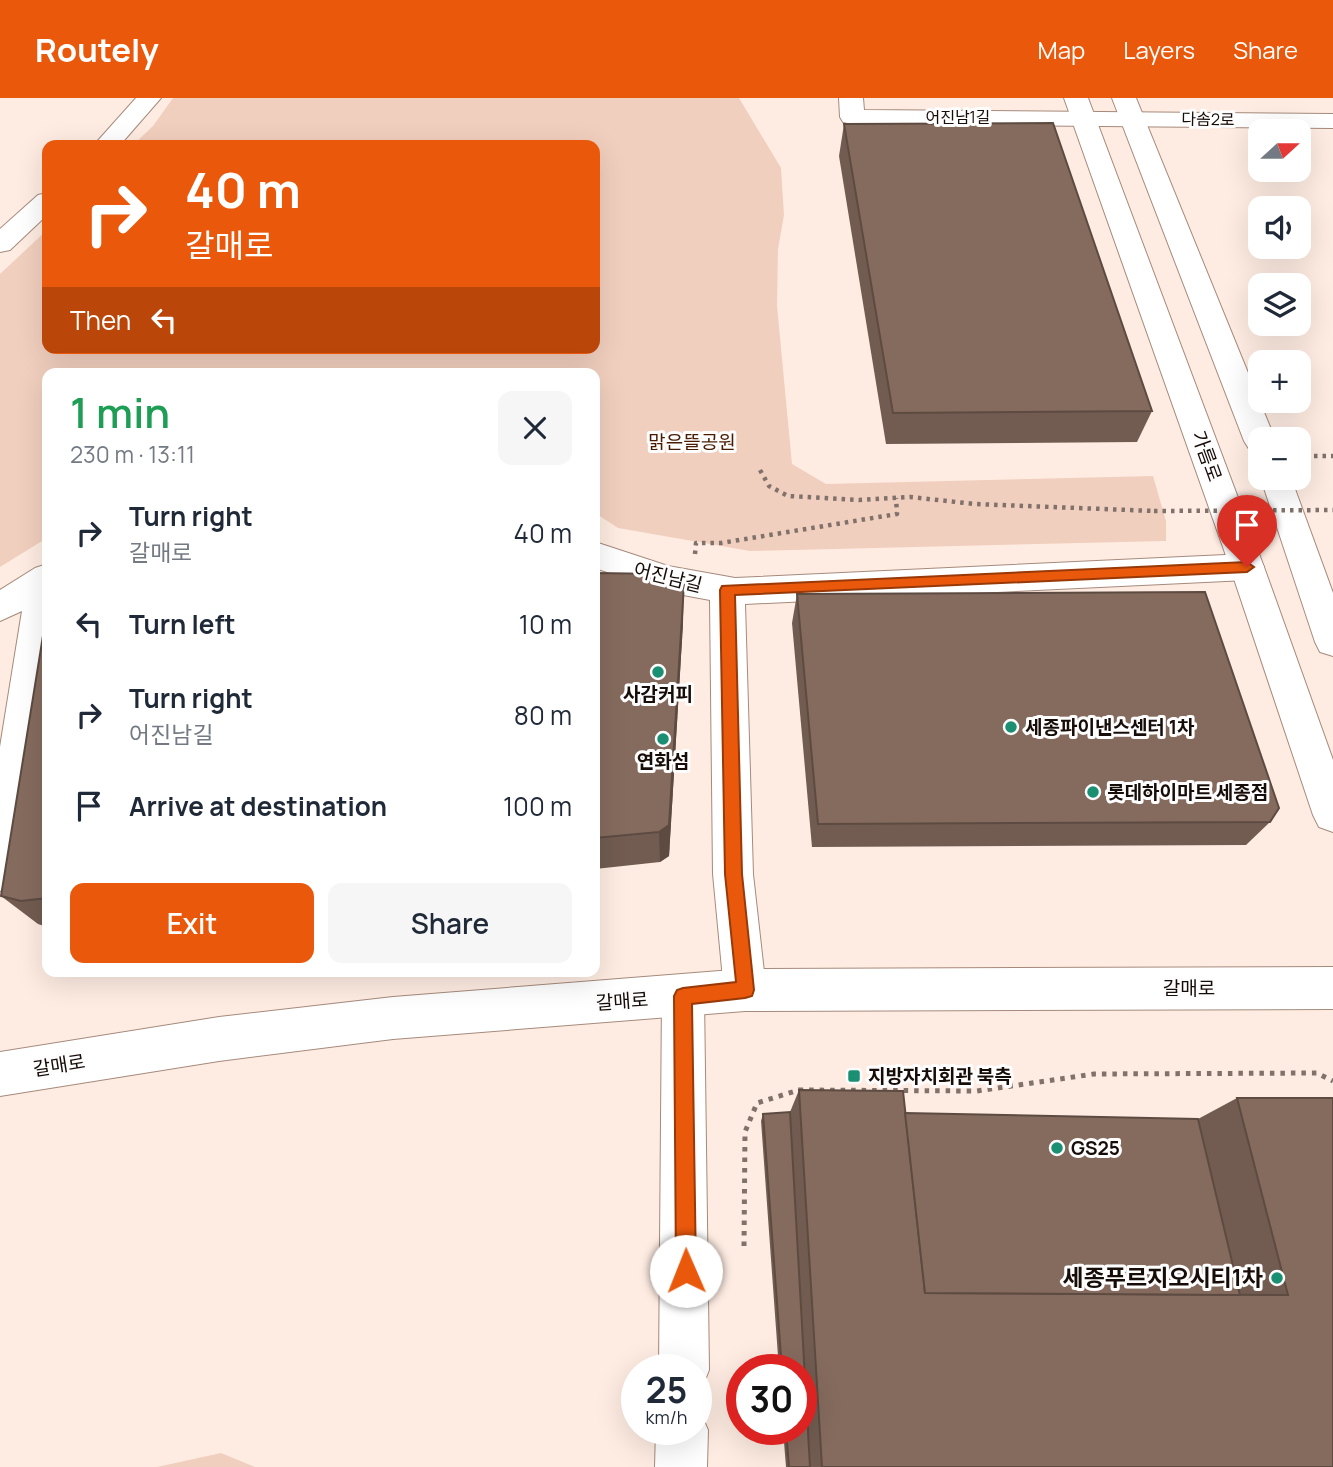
<!DOCTYPE html>
<meta charset="utf-8">
<style>
body{margin:0;font-family:Manrope,"Noto Sans KR",sans-serif;background:#f6f6f7;color:#1f2937;height:100vh;display:flex;flex-direction:column;font-size:26px;white-space:nowrap}
*{box-sizing:border-box;margin:0}
p{font-size:23px;color:#747a83}
.icon{flex:none;width:38px;height:38px;fill:none;stroke:currentColor;stroke-width:2;stroke-linecap:round;stroke-linejoin:round}
.map{position:relative;flex:1;overflow:hidden}
.drawer{position:absolute;left:42px;top:270px;width:558px;height:609px;display:flex;flex-direction:column;background:#fff;border-radius:14px;box-shadow:0 7px 28px #0002}
.drawer>*{flex:none}
.top-card{position:absolute;left:42px;top:42px;width:558px;height:214px;border-radius:14px;box-shadow:0 7px 28px #0002;background:#ea580c;color:#fff;overflow:hidden}
.needle{width:46px;rotate:69deg}
.controls{position:absolute;left:1248px;top:21px;display:grid;gap:14px}
.controls a{display:grid;place-items:center;width:63px;height:63px;border-radius:14px;background:#fff;box-shadow:0 7px 28px #0002;font-size:35px}
.speed{position:absolute;left:621px;top:1256px;display:flex;gap:14px;font-size:35px;font-weight:700;text-align:center}
.speed>*{display:grid;place-content:center;width:91px;height:91px;border-radius:50%;background:#fff;box-shadow:0 7px 28px #0002;line-height:1}
.speed small{font-size:18px;font-weight:400}
.speed .limit{border:10px solid #d22;background:#fff;color:#111}
.pin{position:absolute;display:grid;place-items:center;width:60px;height:60px;color:#fff;margin:-72px -30px;border-radius:50% 50% 50% 0;rotate:-45deg;box-shadow:0 0 7px #0007}
.pin .icon{rotate:45deg}
.me{position:absolute;width:77px;margin:-38px;rotate:359deg;stroke-linejoin:round;filter:drop-shadow(0 0 5px #0008)}
.turn{display:flex;align-items:center;gap:24px;height:147px;padding:0 28px;font-size:32px}
.turn .icon{width:91px;height:91px;stroke-width:2.5}
.turn b{display:block;font-size:49px;line-height:60px}
.then{display:flex;align-items:center;height:66px;padding:0 28px;background:#0003;gap:14px;font-size:26px}
.round{display:grid;place-items:center;flex:none;width:74px;height:74px;border-radius:14px;background:#f6f6f7}
.summary{display:flex;align-items:center;justify-content:space-between;height:119px;padding:0 28px}
h1{font-size:42px;font-weight:600;line-height:52px;color:#1e9e55}
.primary-button{display:flex;gap:14px;margin-top:auto;padding:14px 28px}
.primary-button a{flex:1;height:80px;border-radius:14px;background:#ea580c;color:#fff;font-size:28px;font-weight:600;line-height:80px;text-align:center}
.primary-button a+a{background:#f6f6f7;color:#1f2937}
ul{padding:0;list-style:none}
li{display:flex;align-items:center;gap:21px;height:91px;padding:0 28px}
li div{flex:1}
li b{display:block;font-size:26px}
li em{font-style:normal}
header{display:flex;align-items:center;gap:42px;box-sizing:border-box;height:98px;padding:0 35px;background:#ea580c;color:#fff}
header strong{font-size:33px}
nav{display:flex;gap:38px;margin-inline-start:auto;font-size:24px}
.map>svg:first-child{display:block}
</style>
<header>
<strong>Routely</strong>
<nav><a>Map</a><a>Layers</a><a>Share</a></nav>
</header>
<div class="map">
<svg width="1333" height="1369" viewBox="0 0 1333 1369">
<rect width="100%" height="100%" fill="#feece2"/>
<g fill="#f1cfbe">
<polygon points="173,0 739,0 781,70 784,117 778,151 777,208 792,366 826,386 1153,378 1166,423 1166,443 750,453 618,430 595,415 595,275 47,275 47,440 0,469 0,176 47,132 47,250 595,250 595,47 133,47 153,28"/>
<polygon points="221,1355 255,1369 157,1369"/>
</g>
<g fill="none" stroke-linecap="round" stroke-linejoin="round">
<defs>
<g id="minor">
<polygon points="136,0 161,0 120,47 94,47"/>
<polygon points="839,0 863,0 864,12 1333,16 1333,30 852,26 843,24 840,19"/>
<polygon points="47,95 47,117 10,152 0,154 0,131 38,97"/>
<polygon points="595,444 668,468 735,480 1247,456 1259,460 1264,469 1259,478 1247,482 745,506 753,776 766,892 760,907 745,913 730,907 724,892 713,776 710,502 667,494 595,470"/>
<polygon points="47,466 47,581 20,775 14,788 0,793 0,649 22,513 0,523 0,492 35,470"/>
<polygon points="683,877 698,883 704,898 709,1272 702,1290 696,1292 696,1272 659,1272 662,898 668,883"/>
<polygon points="696,1312 700,1314 708,1332 707,1369 655,1369 656,1332 696,1332"/>
</g>
<g id="tertiary">
<polygon points="1064,0 1088,0 1264,469 1333,662 1333,734 1319,729 1313,717 1230,469"/>
<polygon points="1112,0 1136,0 1275,341 1260,341 1260,354 1249,351 1244,343"/>
<polygon points="1260,378 1291,380 1333,495 1333,558 1320,554 1315,544"/>
</g>
<polygon id="primary" points="1333,869 1333,911 745,913 393,941 219,963 0,998 0,954 219,919 393,899 745,871"/>
</defs>
<use href="#minor" stroke="#a68a7c" stroke-width="2"/>
<use href="#tertiary" stroke="#a68a7c" stroke-width="2"/>
<use href="#primary" stroke="#a68a7c" stroke-width="2"/>
<g stroke="#80726b" stroke-width="4.5" stroke-dasharray="3.5 5" stroke-linecap="butt">
<polyline points="1314,358 1333,358"/>
<polyline points="760,372 769,388 788,398 859,402 910,399 975,406 1154,413"/>
<polyline points="695,456 696,445 721,445 897,416 896,400"/>
</g>
<polyline stroke="#80726b" stroke-width="5" stroke-dasharray="4.5 6" stroke-linecap="butt" points="744,1148 745,1034 757,1005 799,992 977,993 1094,976 1317,975 1333,983"/>
<use href="#minor" fill="#fff" fill-rule="evenodd"/>
<use href="#tertiary" fill="#fff" fill-rule="evenodd"/>
<use href="#primary" fill="#fff" fill-rule="evenodd"/>
<polyline stroke="#80726b" stroke-width="4.5" stroke-dasharray="3.5 5" stroke-linecap="butt" points="1154,413 1333,412"/>
</g>
<g fill="#725c51">
<polygon points="844,26 1152,313 1137,344 886,346 839,58"/>
<polygon points="595,475 663,486 683,525 669,758 660,764 595,771"/>
<polygon points="797,496 1270,724 1246,747 812,749 792,525"/>
<polygon points="47,513 47,829 38,826 1,798"/>
<polygon points="799,992 905,1015 1198,1021 1237,1000 1333,1369 786,1369 783,1332 802,1332 802,1272 779,1272 761,1023 763,1016 790,1014"/>
</g>
<polygon fill="#5d4b42" points="684,486 683,525 669,758 660,764 659,734"/>
<g fill="#856b5e" stroke="#5d4b42" stroke-width="2">
<polygon points="1053,25 1152,313 893,315 844,26"/>
<polygon points="595,475 662,476 663,486 684,486 669,727 659,734 595,740"/>
<polygon points="1205,494 1279,710 1270,724 818,726 797,496"/>
<polygon points="47,513 47,800 21,803 1,798"/>
<polygon points="799,992 903,993 925,1195 1288,1197 1237,1000 1333,1000 1333,1369 822,1369"/>
<polygon points="790,1014 810,1369 789,1369 786,1332 802,1332 802,1272 782,1272 763,1016"/>
<polygon points="905,1015 1198,1021 1240,1197 925,1195"/>
</g>
<polygon fill="#ea580c" stroke="#983908" stroke-width="2" points="1247,464 1254,469 1247,474 735,497 742,776 754,892 752,898 745,900 692,906 696,1173 693,1180 686,1183 679,1180 676,1173 674,898 677,892 683,890 736,884 725,776 720,492 722,488"/>
<g fill="#1a8f72" stroke="#fdfdfd" stroke-width="2.5">
<circle cx="658" cy="574" r="7"/>
<circle cx="1011" cy="629" r="7"/>
<circle cx="663" cy="641" r="7"/>
<circle cx="1093" cy="694" r="7"/>
<rect x="847" y="971" width="14" height="14" rx="3.5"/>
<circle cx="1057" cy="1050" r="7"/>
<circle cx="1277" cy="1180" r="7"/>
</g>
<g text-anchor="middle" stroke-width="6" stroke-linejoin="round" paint-order="stroke">
<g font-size="16" fill="#160c08" stroke="#fdfdfd">
<text x="958" y="25">어진남1길</text>
<text transform="translate(1208 21) rotate(1)" y="6">다솜2로</text>
</g>
<g font-size="19" fill="#491b00" stroke="#fdfdfd">
<text x="692" y="351">맑은뜰공원</text>
</g>
<g font-size="19" fill="#160c08" stroke="#fdfdfd">
<text transform="translate(1207 358) rotate(70)" y="7">가름로</text>
<text transform="translate(668 479) rotate(14)" y="7">어진남길</text>
<text x="1189" y="897">갈매로</text>
<text transform="translate(622 903) rotate(-4)" y="7">갈매로</text>
<text transform="translate(59 967) rotate(-9)" y="7">갈매로</text>
</g>
<g font-size="19" font-weight="bold" fill="#160c08" stroke="#fdfdfd" text-anchor="start">
<text x="658" y="603" text-anchor="middle">사감커피</text>
<text x="1025" y="636">세종파이낸스센터 1차</text>
<text x="663" y="670" text-anchor="middle">연화섬</text>
<text x="1107" y="701">롯데하이마트 세종점</text>
<text x="868" y="985">지방자치회관 북측</text>
<text x="1071" y="1057">GS25</text>
</g>
<g font-size="23" font-weight="bold" fill="#160c08" stroke="#fdfdfd" text-anchor="end">
<text x="1263" y="1188">세종푸르지오시티1차</text>
</g>
</g>
</svg>
<div class="controls">
<a><svg class="needle" viewBox="-14 -14 28 28"><path d="M0-13l5 13h-10z" fill="#e53935"/><path d="M0 13l5-13h-10z" fill="#747a83"/></svg></a>
<a><svg class="icon" aria-label="sound" viewBox="0 0 24 24"><path d="M4 9h4l5-4v14l-5-4H4zM17 9q2 3 0 6"/></svg></a>
<a><svg class="icon" aria-label="layers" viewBox="0 0 24 24"><path d="M12 4l9 5-9 5-9-5zM3 14l9 5 9-5"/></svg></a>
<a>+</a>
<a>−</a>
</div>
<div class="speed"><div>25<small>km/h</small></div><div class="limit">30</div></div>
<div class="pin" style="left:1247px;top:469px;background:#d93025"><svg class="icon" aria-label="arrive" viewBox="0 0 24 24"><path d="M6 21V4h12l-3 4 3 4H6"/></svg></div>
<svg class="me" style="left:686px;top:1173px" viewBox="-20 -20 40 40"><circle r="19" fill="#fff"/><path d="M0-13L10 11 0 6-10 11z" fill="#ea580c"/></svg>
<div class="top-card">
<div class="turn"><svg class="icon" aria-label="right" viewBox="0 0 24 24"><path d="M7 20v-9h11M14 6l5 5-5 5"/></svg><div><b>40 m</b>갈매로</div></div>
<div class="then">Then<svg class="icon" aria-label="left" viewBox="0 0 24 24"><path d="M17 20v-9H6M10 6l-5 5 5 5"/></svg></div>
</div>
<section class="drawer">
<div class="summary"><div><h1>1 min</h1><p>230 m · 13:11</p></div><a class="round"><svg class="icon" aria-label="close" viewBox="0 0 24 24"><path d="M6 6l12 12M18 6L6 18"/></svg></a></div>
<ul>
<li><svg class="icon" aria-label="right" viewBox="0 0 24 24"><path d="M7 20v-9h11M14 6l5 5-5 5"/></svg><div><b>Turn right</b><p>갈매로</p></div><em>40 m</em></li>
<li><svg class="icon" aria-label="left" viewBox="0 0 24 24"><path d="M17 20v-9H6M10 6l-5 5 5 5"/></svg><div><b>Turn left</b></div><em>10 m</em></li>
<li><svg class="icon" aria-label="right" viewBox="0 0 24 24"><path d="M7 20v-9h11M14 6l5 5-5 5"/></svg><div><b>Turn right</b><p>어진남길</p></div><em>80 m</em></li>
<li><svg class="icon" aria-label="arrive" viewBox="0 0 24 24"><path d="M6 21V4h12l-3 4 3 4H6"/></svg><div><b>Arrive at destination</b></div><em>100 m</em></li>
</ul>
<div class="primary-button"><a>Exit</a><a>Share</a></div>
</section>
</div>
